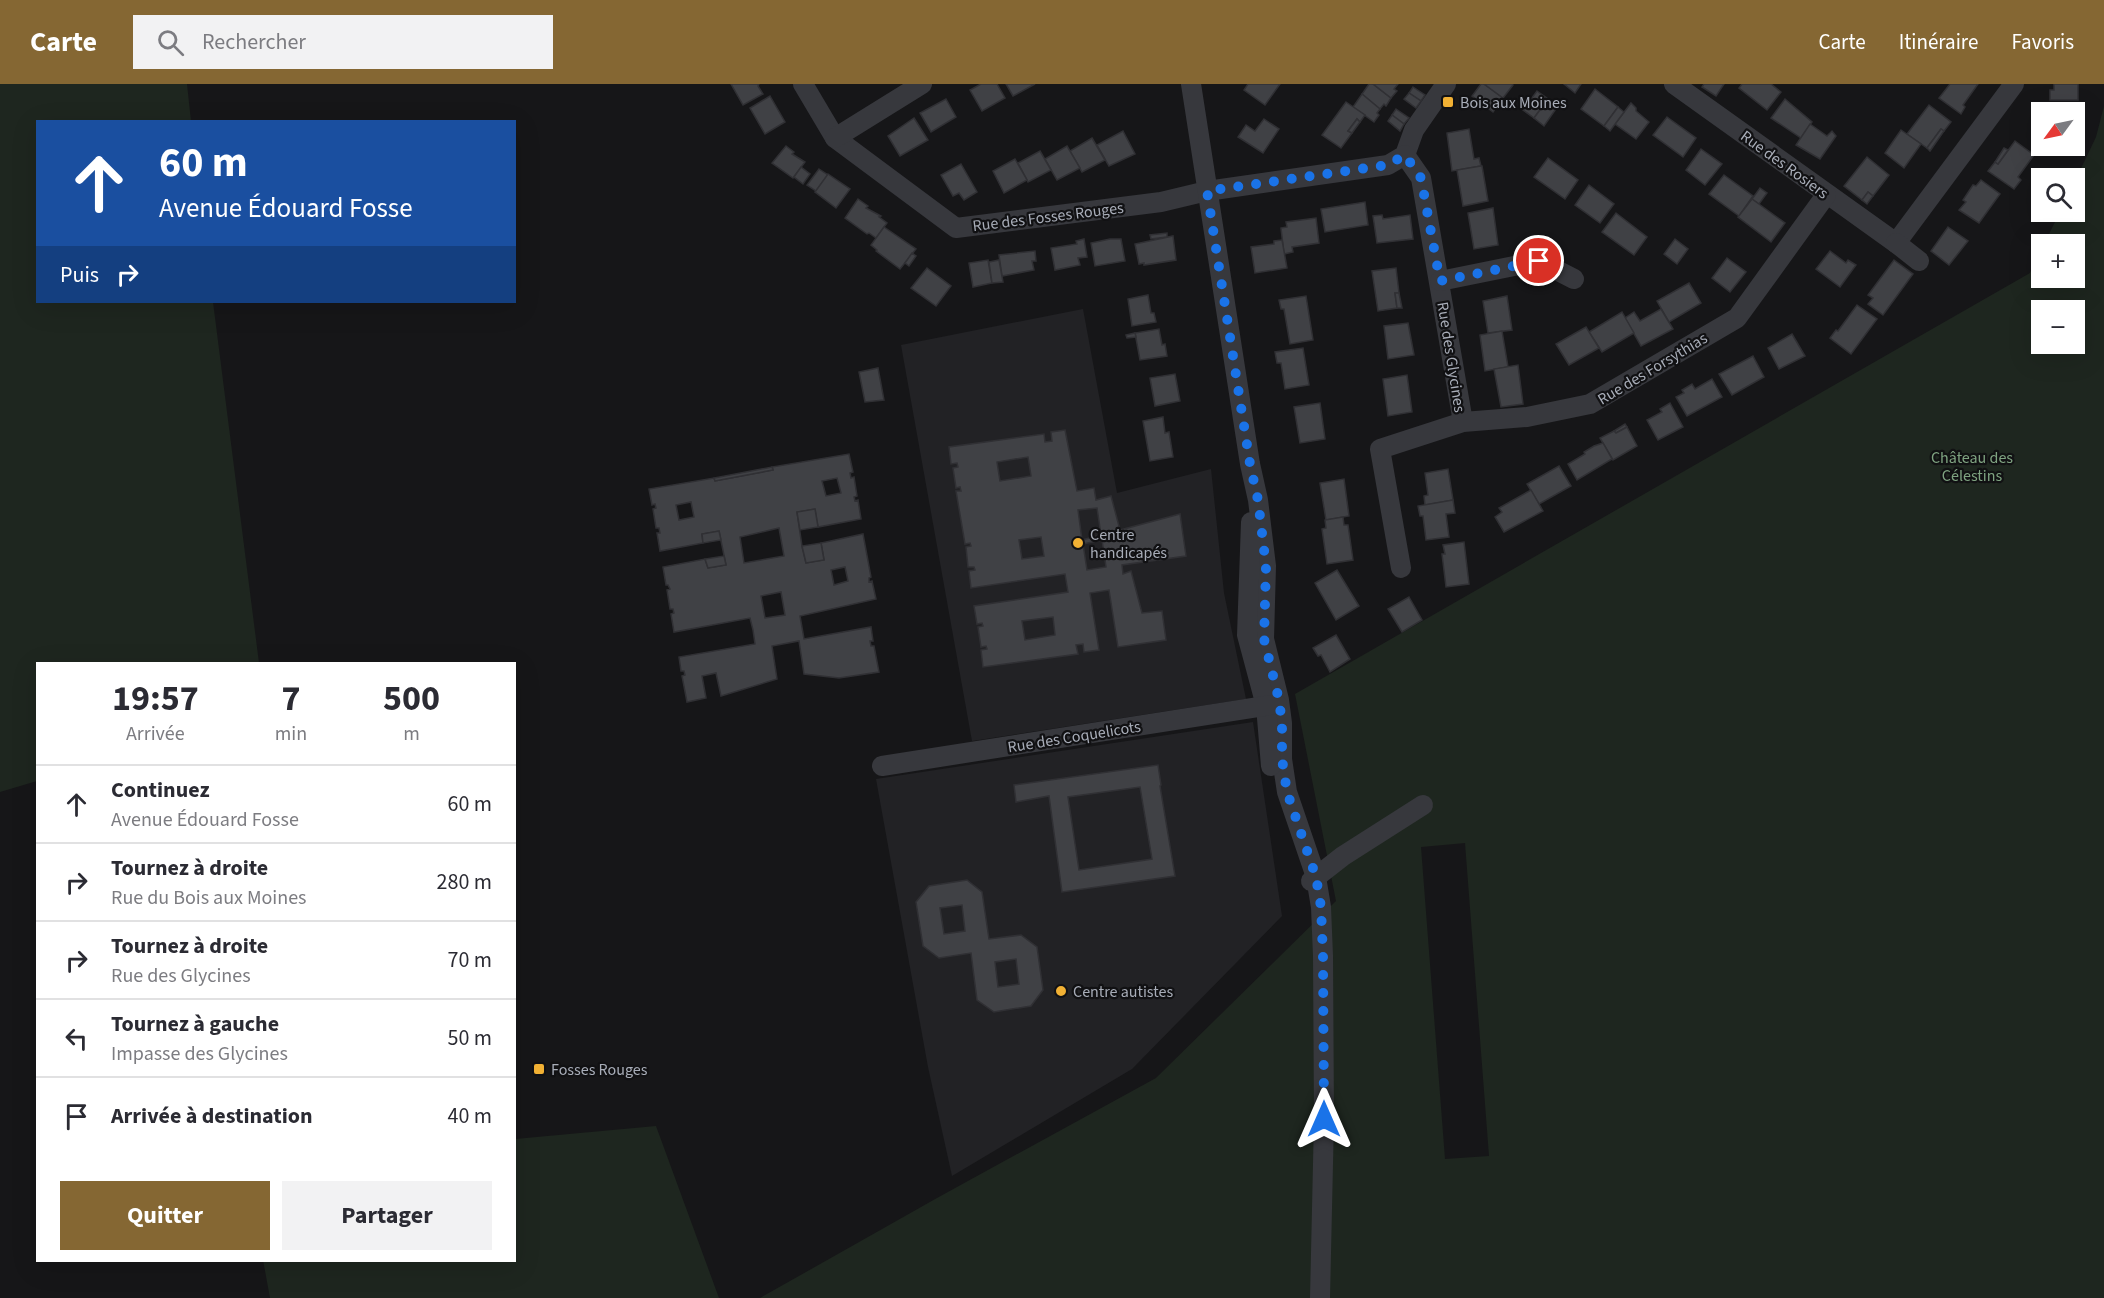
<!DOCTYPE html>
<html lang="fr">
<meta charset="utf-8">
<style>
body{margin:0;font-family:"Source Sans 3",sans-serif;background:#f2f2f3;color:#2b2b33;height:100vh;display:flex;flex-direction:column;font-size:22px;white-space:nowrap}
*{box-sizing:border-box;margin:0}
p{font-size:20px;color:#7c7c81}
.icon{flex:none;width:33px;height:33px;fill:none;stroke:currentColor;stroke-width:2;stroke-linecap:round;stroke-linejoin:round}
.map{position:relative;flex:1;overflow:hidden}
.drawer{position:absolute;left:36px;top:578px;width:480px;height:600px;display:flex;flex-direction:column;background:#fff;border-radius:0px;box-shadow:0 6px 24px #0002}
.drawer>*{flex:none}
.guide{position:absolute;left:36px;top:36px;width:480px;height:183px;border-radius:0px;box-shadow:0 6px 24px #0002;background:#1a4fa0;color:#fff;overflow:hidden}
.needle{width:39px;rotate:237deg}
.controls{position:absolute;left:2031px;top:18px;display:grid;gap:12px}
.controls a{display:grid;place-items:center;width:54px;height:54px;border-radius:0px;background:#fff;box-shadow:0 6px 24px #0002;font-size:30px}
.pin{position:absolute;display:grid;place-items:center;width:51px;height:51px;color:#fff;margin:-26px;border:3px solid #fff;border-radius:50%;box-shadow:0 2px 6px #0007}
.me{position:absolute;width:66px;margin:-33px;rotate:0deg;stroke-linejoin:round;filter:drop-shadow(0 0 4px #0008)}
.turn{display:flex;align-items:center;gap:21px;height:126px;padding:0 24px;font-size:27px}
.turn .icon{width:78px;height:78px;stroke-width:2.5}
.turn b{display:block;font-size:42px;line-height:51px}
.then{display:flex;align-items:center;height:57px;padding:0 24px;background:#0003;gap:12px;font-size:22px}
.eta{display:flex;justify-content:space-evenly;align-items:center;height:102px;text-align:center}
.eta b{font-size:36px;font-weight:700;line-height:42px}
.cta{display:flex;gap:12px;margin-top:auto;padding:12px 24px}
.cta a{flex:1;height:69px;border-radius:0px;background:#856733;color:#fff;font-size:24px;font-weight:700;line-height:69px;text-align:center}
.cta a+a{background:#f2f2f3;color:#2b2b33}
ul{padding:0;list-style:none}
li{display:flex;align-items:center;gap:18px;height:78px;padding:0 24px;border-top:2px solid #e1e1e2}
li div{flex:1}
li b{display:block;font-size:22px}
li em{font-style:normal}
header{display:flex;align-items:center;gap:36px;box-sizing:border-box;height:84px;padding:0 30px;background:#856733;color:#fff}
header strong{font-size:28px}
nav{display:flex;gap:33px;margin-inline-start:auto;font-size:21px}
.search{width:420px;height:54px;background:#f2f2f3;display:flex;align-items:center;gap:15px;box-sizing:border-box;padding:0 21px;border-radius:0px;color:#7c7c81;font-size:22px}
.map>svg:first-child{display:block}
</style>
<header>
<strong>Carte</strong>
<div class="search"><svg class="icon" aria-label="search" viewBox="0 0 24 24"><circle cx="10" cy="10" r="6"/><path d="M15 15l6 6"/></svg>Rechercher</div>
<nav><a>Carte</a><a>Itinéraire</a><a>Favoris</a></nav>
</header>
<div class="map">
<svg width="2104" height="1214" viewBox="0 0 2104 1214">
<rect width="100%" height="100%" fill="#161618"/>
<g fill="#222225">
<polygon points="1083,225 1117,409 1211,385 1224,509 1246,615 972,657 901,261"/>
<polygon points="1253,638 1282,832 1132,985 952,1092 928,983 876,695"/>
</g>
<g fill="#1e261f" fill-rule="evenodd">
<polygon points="0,0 187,0 191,37 38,38 38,218 213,218 259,579 38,579 37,697 0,708"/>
<path d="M2104 22V1214H760L937 1114 1156 994 1336 817 1295 610 2030 189 2041 165 2042 194H2074V160H2044L2060 128H2074L2075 97 2096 53ZM2042 226H2074V260H2042ZM1465 759 1489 1072 1445 1075 1421 763Z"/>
<polygon points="656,1042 719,1214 270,1214 263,1176 514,1176 515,1055"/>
</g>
<g fill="#404145" stroke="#303034" stroke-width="1.5" fill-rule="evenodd">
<polygon points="731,0 759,0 758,2 763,10 743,21"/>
<polygon points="981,0 997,0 1005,14 982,27 970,6"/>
<polygon points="1006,0 1035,0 1013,12"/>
<polygon points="1248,0 1280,0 1265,21 1244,6"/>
<polygon points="1369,0 1373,0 1391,14 1386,22 1384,20 1380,25 1362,10"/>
<polygon points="1373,0 1398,0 1394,5 1397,7 1391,14"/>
<polygon points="1481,0 1484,0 1503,14 1493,28 1472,12"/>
<polygon points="1484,0 1512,0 1513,1 1503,14"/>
<polygon points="1564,0 1581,0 1575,9"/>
<polygon points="1704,0 1724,0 1716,12 1702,3"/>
<polygon points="1742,0 1771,0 1781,8 1767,26 1739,4"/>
<polygon points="1950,0 1978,0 1963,21 1965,23 1961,30 1939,14"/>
<polygon points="2054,0 2078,0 2078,16 2050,16 2050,6 2054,6"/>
<polygon points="1413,3 1425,11 1421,17 1409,9"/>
<polygon points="1595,5 1618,23 1604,42 1581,25"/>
<polygon points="1537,7 1548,15 1534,34 1523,26"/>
<polygon points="1409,9 1421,17 1416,24 1404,15"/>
<polygon points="1362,10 1380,25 1377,29 1379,31 1374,38 1353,23"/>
<polygon points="770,12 785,38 765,50 750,24"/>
<polygon points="946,15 956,33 931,48 920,29"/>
<polygon points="1548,15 1558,22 1544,42 1534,34"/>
<polygon points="1785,15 1812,38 1801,54 1771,34"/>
<polygon points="1346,18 1365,31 1360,38 1357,35 1348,47 1352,49 1341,64 1322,51"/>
<polygon points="1631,19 1636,24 1636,27 1649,38 1636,55 1615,40"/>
<polygon points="1929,21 1951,38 1944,47 1941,45 1927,64 1907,50"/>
<polygon points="1618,23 1624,28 1610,47 1604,42"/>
<polygon points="1396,25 1409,34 1404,40 1392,31"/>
<polygon points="1392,31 1404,40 1400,47 1388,37"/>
<polygon points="1667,33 1696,54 1683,73 1653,51"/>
<polygon points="914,34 928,56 900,72 888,52"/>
<polygon points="1264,35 1279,45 1263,69 1238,53 1246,41 1255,47"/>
<polygon points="1357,35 1360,38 1352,49 1348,47"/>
<polygon points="1810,40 1827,52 1832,47 1836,52 1820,75 1796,61"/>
<polygon points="1469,45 1474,75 1479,74 1481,82 1452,87 1447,49"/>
<polygon points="1941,45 1944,47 1930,67 1927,64"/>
<polygon points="1901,46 1921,60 1904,84 1885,69"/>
<polygon points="1123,47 1135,70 1109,82 1097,61"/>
<polygon points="1092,54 1105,76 1082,88 1070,67"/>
<polygon points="2015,57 2034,71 2018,93 2021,96 2014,105 1988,87 1995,78 1998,80"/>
<polygon points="786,62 794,68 792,70 805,78 793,94 772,79"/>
<polygon points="1067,62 1080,84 1057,96 1045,75"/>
<polygon points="2004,64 2008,66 1998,80 1995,78"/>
<polygon points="1701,65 1722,80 1705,101 1686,86"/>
<polygon points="1040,67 1051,86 1028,98 1018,79"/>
<polygon points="1867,73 1889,91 1873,112 1868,108 1862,116 1844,102"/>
<polygon points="1548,74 1578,96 1565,115 1534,93"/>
<polygon points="1015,75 1027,96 1004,109 993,87"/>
<polygon points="961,80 977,108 964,116 959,109 953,112 941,91"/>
<polygon points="1481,82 1482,82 1488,117 1463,122 1457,86"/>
<polygon points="801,83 810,90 803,100 794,93"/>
<polygon points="819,85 828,91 816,107 807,101"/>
<polygon points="828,90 850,105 836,124 815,108"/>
<polygon points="1724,91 1753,112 1739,132 1709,110"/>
<polygon points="1981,96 2000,110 1979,139 1959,126 1966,118 1963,116 1973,101 1976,102"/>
<polygon points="1589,101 1614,120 1600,139 1575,121"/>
<polygon points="1760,104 1767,109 1759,120 1752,115"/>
<polygon points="1868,108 1873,112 1867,120 1862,116"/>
<polygon points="858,115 868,122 866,124 881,132 879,133 887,139 876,154 869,149 867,150 845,134"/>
<polygon points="1752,115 1785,139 1771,158 1738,133"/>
<polygon points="1365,118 1368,141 1325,148 1321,125"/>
<polygon points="1493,124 1498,161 1474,165 1468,129"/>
<polygon points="1616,129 1647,153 1634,171 1602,148"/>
<polygon points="1382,131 1383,135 1410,131 1413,155 1377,159 1373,132"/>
<polygon points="1316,134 1319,159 1292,163 1293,168 1284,170 1281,144 1287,143 1286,138"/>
<polygon points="884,143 916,165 900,185 876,167 877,166 871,161"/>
<polygon points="1948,143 1968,157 1949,181 1931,167"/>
<polygon points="1167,149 1167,153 1151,155 1150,151"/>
<polygon points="1173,152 1176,176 1144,181 1144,179 1139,180 1135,160"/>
<polygon points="1084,155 1087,173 1078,174 1080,181 1055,186 1051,164 1077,160 1076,157"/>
<polygon points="1110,155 1121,155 1125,177 1095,182 1091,159"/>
<polygon points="1675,155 1688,165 1677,180 1664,170"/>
<polygon points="1282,156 1287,184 1255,189 1251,163 1274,160 1274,157"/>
<polygon points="1035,167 1036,177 1032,177 1034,186 1002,192 999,171"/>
<polygon points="1830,167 1846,179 1848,176 1856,181 1840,203 1816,185"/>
<polygon points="912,169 916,172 909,182 905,179"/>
<polygon points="1727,174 1746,188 1730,208 1712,194"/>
<polygon points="988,176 992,199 973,203 969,179"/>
<polygon points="999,176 1003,198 992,199 989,178"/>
<polygon points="1894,176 1913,190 1883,231 1868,220 1873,214 1868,211"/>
<polygon points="927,184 951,202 936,222 911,204"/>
<polygon points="1396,184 1399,209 1395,209 1397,224 1378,227 1372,187"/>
<polygon points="1689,199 1701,219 1669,238 1657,217"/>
<polygon points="1395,209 1399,209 1402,224 1397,224"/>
<polygon points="1148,211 1151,229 1154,229 1156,238 1132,242 1128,215"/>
<polygon points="1306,212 1313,256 1290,260 1284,225 1281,225 1279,216"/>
<polygon points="1507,212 1512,246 1488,249 1483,217"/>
<polygon points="1857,221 1877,235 1851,270 1830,254 1836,246 1838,247"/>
<polygon points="1661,225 1673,245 1641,262 1625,234 1634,228 1640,237"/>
<polygon points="1622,228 1634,249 1602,268 1589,248"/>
<polygon points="1408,239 1414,271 1388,275 1384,242"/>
<polygon points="1586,243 1599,264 1569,281 1556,260"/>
<polygon points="1159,245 1162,261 1165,260 1167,272 1140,276 1135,249"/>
<polygon points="1502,247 1508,283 1485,287 1480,251"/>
<polygon points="1135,249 1136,253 1127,254 1126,251"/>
<polygon points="1792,250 1805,272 1779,285 1768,264"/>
<polygon points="1303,264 1309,301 1285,305 1281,279 1277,279 1275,268"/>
<polygon points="1753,272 1764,293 1732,311 1719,290"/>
<polygon points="1518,281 1523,320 1501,323 1494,285"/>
<polygon points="878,284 884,316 865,318 859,288"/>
<polygon points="1175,290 1180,317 1155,322 1150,294"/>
<polygon points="1407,291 1412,328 1388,332 1383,295"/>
<polygon points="1712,295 1722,313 1687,332 1676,313 1684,309 1682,306 1692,300 1695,305"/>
<polygon points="1320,319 1325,355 1300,359 1294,323"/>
<polygon points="1670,319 1683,343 1658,356 1647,336 1662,328 1660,325"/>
<polygon points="1163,333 1165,349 1169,348 1173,373 1150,377 1143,337"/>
<polygon points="1625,340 1627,343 1616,349 1614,347"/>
<polygon points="1627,343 1637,362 1613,376 1600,354 1614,347 1616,349"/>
<path d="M1065 346 1077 407 1094 404 1096 416 1111 412 1120 446 1180 430 1186 472 1122 481 1123 490 1131 487 1142 529 1162 527 1166 556 1118 563 1109 506 1090 509 1099 566 1084 568 1083 560 1076 561 1078 570 983 583 981 566 987 565 986 562 981 563 978 543 983 542 982 539 977 540 974 522 1068 508 1065 490 971 504 969 487 975 486 974 483H968L966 463 971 462 970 459 965 460 956 407H961L960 403 956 404 953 384 958 383 957 379 951 380 949 363 1044 350 1045 358 1052 357 1051 348ZM1028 373 1031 392 1000 397 997 378ZM1097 424 1101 451 1082 456 1078 426ZM1041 453 1044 472 1022 475 1019 456ZM1102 456 1106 483 1087 486 1083 460ZM1053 533 1055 551 1025 556 1022 537Z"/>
<polygon points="1603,359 1612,375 1577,396 1568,380 1585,370 1584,368 1594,362"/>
<path d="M849 370 853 388 850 389 851 394 854 393 857 412 854 413 855 417 858 416 861 435 818 443 815 425 797 428 802 462 806 479 824 476 821 459 863 450 871 493 869 494V498L872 497 876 515 800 532 804 555 871 543 873 557H870L871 562H874L879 588 839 594 804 590 799 557 772 562 777 595 721 612 716 589 702 592 706 614 687 618 682 592 685 591 684 587H681L679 573 755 560 753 546 750 534 674 548 671 530 674 529 673 525H670L667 506 670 505 668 501H666L663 483 705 475 708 484 726 481 719 447 702 450 703 459 660 467 657 449H660L659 444H656L653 425 656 424 655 420 652 421 649 405 714 394 715 397 773 386 772 383ZM837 394 841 409 826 412 822 397ZM691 418 694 433 679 436 676 421ZM779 444 784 472 744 479 740 453ZM845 483 848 497 834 501 831 486ZM781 508 785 531 765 534 761 512Z"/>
<polygon points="1559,382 1571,402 1539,420 1527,400"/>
<polygon points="772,383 773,386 715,397 714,394"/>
<polygon points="1448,385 1453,416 1425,421 1424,412 1428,411 1425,389"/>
<polygon points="1344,395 1349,432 1326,436 1320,399"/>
<polygon points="1531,406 1543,427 1504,448 1495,433 1502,428 1499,424"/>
<polygon points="1453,416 1455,429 1446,430 1449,453 1426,456 1423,432 1420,432 1418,422"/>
<polygon points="815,425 818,443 800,446 797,428"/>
<polygon points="1343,433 1344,441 1348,441 1353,476 1327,480 1322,445 1326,444 1325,436"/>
<polygon points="719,447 721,456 703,459 702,450"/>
<polygon points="1464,458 1469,500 1446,503 1442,470 1445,470 1443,461"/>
<polygon points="821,459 824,476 806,479 802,462"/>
<polygon points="724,472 726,481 708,484 705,475"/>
<polygon points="1337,486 1359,522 1336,536 1315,499"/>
<polygon points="1409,513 1422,536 1402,548 1388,525"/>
<polygon points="1336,551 1350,575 1330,588 1321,571 1318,572 1313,564"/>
<path d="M1158 681 1161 701 1160 702 1175 792 1062 808 1049 712 1016 718 1014 701ZM1140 703 1152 775 1079 786 1068 713Z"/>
<path d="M967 796 982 808 989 855 1021 851 1037 863 1043 906 1031 922 994 928 977 916 971 869 939 874 923 862 916 818 929 802ZM962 821 965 847 944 850 940 824ZM1016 875 1019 900 998 903 995 878Z"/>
</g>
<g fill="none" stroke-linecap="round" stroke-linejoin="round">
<g stroke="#37383d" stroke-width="20">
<polyline points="803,0 835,54 956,144 1161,118 1207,107 1388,81 1405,71 1414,46 1446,0"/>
<polyline points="1191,0 1250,380 1258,416 1266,482 1264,555 1279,616 1282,639 1282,675 1287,708 1316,793 1321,823 1323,872 1324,1035 1320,1214"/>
<polyline points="1674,0 1896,159 2014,0"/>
<polyline points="835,54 922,0"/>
<polyline points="1405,71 1421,94 1463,338"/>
<polyline points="1896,159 1919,177"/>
<polyline points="1440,197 1539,177 1574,195"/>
<polyline points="1251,438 1247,551 1266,622 1271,682"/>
<polyline points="1401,484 1380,365 1463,338 1527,333 1590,320 1737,234 1826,111"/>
<polyline points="882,682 1277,620"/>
<polyline points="1311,797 1343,772 1423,721"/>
</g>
</g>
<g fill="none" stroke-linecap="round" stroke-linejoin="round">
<polyline stroke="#1a73e8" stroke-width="10" stroke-dasharray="0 18" points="1324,1035 1323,872 1321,823 1316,793 1287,708 1282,675 1282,639 1279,616 1264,555 1266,482 1258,416 1250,380 1207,107 1388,81 1405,71 1421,94 1440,197 1539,177"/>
</g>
<g fill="#f2b134" stroke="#111113" stroke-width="2">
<rect x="1442" y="12" width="12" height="12" rx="3"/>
<circle cx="1078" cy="459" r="6"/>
<circle cx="1061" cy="907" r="6"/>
<rect x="533" y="979" width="12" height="12" rx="3"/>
</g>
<g text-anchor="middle" stroke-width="4.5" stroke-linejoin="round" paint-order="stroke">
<g font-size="16" fill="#a8adb8" stroke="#111113" text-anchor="start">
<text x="1460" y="24">Bois aux Moines</text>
<text x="1090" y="456">Centre<tspan x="1090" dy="18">handicapés</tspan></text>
<text x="1073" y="913">Centre autistes</text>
<text x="551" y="991">Fosses Rouges</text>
</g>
<g font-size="16" fill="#a8adb8" stroke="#111113">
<text transform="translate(1785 80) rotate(36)" y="6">Rue des Rosiers</text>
<text transform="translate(1048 132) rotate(-7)" y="6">Rue des Fosses Rouges</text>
<text transform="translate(1452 273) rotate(81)" y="6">Rue des Glycines</text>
<text transform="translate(1652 284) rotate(-31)" y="6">Rue des Forsythias</text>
<text transform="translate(1074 652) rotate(-9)" y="6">Rue des Coquelicots</text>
</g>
<g font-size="16" fill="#7fa381" stroke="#111113">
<text x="1972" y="379">Château des<tspan x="1972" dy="18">Célestins</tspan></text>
</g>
</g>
</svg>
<div class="controls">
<a><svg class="needle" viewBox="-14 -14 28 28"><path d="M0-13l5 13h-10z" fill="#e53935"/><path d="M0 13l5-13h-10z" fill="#7c7c81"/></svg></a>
<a><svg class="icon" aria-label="search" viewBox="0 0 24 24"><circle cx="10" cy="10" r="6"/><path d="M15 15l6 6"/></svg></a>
<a>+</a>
<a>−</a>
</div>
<div class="pin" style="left:1539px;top:177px;background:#d93025"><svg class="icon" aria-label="arrive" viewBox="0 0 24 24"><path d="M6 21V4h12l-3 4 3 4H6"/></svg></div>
<svg class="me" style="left:1324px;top:1035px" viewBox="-20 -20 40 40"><path d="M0-17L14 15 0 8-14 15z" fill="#1a73e8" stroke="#fff" stroke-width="4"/></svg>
<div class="guide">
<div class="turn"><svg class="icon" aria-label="ahead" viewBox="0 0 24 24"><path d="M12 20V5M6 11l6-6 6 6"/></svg><div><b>60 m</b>Avenue Édouard Fosse</div></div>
<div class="then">Puis<svg class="icon" aria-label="right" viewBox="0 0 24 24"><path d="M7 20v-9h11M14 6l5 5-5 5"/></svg></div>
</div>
<section class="drawer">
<div class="eta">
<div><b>19:57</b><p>Arrivée</p></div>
<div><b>7</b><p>min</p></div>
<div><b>500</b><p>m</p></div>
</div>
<ul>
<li><svg class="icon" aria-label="ahead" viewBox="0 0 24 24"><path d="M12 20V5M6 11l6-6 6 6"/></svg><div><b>Continuez</b><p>Avenue Édouard Fosse</p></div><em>60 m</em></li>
<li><svg class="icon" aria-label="right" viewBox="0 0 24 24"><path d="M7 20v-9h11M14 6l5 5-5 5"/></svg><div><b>Tournez à droite</b><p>Rue du Bois aux Moines</p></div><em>280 m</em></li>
<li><svg class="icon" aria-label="right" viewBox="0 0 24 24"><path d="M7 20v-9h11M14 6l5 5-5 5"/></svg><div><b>Tournez à droite</b><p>Rue des Glycines</p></div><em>70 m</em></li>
<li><svg class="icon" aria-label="left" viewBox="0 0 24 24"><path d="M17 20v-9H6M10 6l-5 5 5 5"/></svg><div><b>Tournez à gauche</b><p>Impasse des Glycines</p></div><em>50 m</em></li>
<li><svg class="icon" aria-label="arrive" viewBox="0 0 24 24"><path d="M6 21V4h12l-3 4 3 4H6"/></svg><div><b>Arrivée à destination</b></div><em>40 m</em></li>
</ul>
<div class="cta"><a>Quitter</a><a>Partager</a></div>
</section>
</div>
